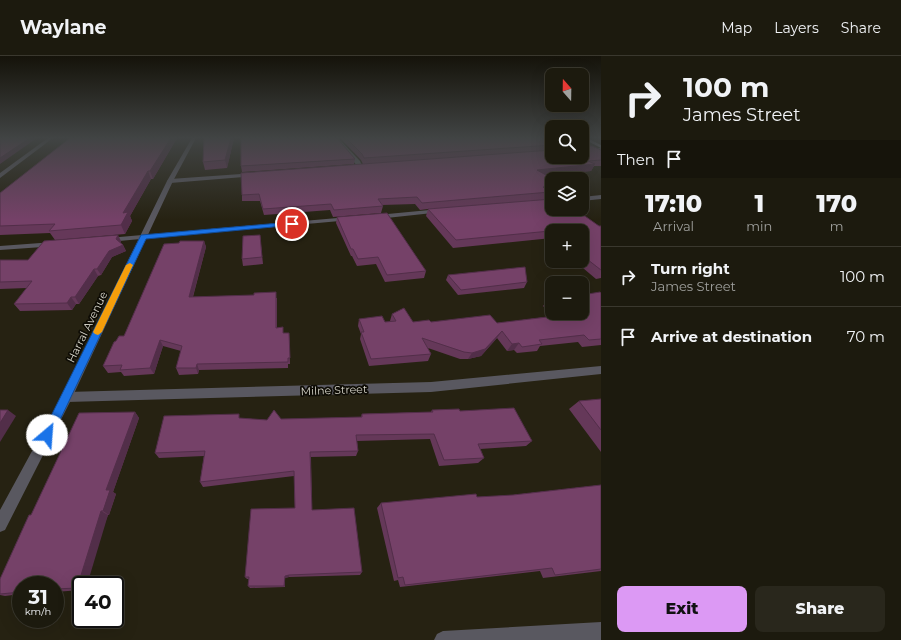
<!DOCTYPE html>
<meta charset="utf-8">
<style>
body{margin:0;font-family:Montserrat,sans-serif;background:#29271c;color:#f1f3f6;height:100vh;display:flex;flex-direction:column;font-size:15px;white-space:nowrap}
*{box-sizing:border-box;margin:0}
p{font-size:13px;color:#a0a19e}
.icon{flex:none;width:22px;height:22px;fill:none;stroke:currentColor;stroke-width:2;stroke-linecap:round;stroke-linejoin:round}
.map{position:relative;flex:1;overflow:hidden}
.details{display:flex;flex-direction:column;background:#1c1a0e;width:300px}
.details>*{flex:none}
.banner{background:#1c1a0e;color:#f1f3f6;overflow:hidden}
.needle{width:26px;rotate:340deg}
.tools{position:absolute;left:545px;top:12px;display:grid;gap:8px}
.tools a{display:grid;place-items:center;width:44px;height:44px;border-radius:8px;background:#1c1a0e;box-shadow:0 4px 16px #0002,0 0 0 1px #3a382e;font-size:20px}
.speed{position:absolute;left:12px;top:520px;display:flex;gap:8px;font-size:20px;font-weight:700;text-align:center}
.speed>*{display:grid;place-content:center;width:52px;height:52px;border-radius:50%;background:#1c1a0e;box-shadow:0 4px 16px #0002,0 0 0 1px #3a382e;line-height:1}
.speed small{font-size:10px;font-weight:400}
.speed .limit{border:2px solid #111;border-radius:6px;background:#fff;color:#111}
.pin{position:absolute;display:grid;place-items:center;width:34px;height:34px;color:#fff;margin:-17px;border:2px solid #fff;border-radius:50%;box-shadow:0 1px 4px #0007}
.me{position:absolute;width:44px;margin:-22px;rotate:27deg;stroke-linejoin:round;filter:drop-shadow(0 0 3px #0008)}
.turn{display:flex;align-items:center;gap:14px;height:84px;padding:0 16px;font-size:18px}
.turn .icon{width:52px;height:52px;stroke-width:2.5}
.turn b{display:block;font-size:28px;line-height:34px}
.then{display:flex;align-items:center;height:38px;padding:0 16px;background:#0003;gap:8px;font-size:15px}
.eta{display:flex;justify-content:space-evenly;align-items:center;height:68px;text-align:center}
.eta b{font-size:24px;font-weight:800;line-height:28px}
.cta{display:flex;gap:8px;margin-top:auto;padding:8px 16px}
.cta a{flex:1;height:46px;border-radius:8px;background:#dc99f4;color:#111;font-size:16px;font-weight:800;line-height:46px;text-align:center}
.cta a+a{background:#29271c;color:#f1f3f6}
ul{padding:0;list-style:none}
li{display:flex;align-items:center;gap:12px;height:60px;padding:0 16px;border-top:1px solid #3a382e}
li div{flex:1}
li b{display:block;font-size:15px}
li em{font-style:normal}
header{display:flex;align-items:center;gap:24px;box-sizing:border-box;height:56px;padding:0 20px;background:#1c1a0e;border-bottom:1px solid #3a382e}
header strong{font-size:19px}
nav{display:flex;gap:22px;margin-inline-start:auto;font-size:14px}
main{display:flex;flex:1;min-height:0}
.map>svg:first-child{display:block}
</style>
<header>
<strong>Waylane</strong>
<nav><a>Map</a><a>Layers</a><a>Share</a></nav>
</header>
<main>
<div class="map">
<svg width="601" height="584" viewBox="0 0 601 584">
<rect width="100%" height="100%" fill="#262212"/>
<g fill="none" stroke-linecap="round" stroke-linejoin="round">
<polygon fill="#595860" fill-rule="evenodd" points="333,82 338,82 360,105 363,112 359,112"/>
<g fill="#595860" fill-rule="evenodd">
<polygon points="48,82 53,82 0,122 0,117"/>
<polygon points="601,92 601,94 582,95 582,93"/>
<polygon points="255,117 258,119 257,120 170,127 167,125 170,123"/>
<polygon points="601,139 601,143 582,145 582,141"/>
<polygon points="440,153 443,155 442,156 377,163 374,161 377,159"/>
<polygon points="349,161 351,162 351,164 108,186 104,184 108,182"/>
<polygon points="54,186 57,186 57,190 0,194 0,190"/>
<polygon points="601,310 601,318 431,336 67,346 63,344 61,341 63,338 67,336 431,326"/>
</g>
<g fill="#595860" fill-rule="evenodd">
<polygon points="192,82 196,82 173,125 71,344 5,474 0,476 0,454 63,338 167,125"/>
<polygon points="601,566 601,584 434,584 437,578 443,575"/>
</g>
<polygon fill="#787683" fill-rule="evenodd" points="582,82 587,82 601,89 601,92"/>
</g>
<g fill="#653859">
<polygon points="177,82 153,123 151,123 130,160 132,165 125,178 55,184 50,177 0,179 0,137"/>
<polygon points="234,82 227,112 205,114 203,106"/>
<polygon points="340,82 552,82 552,101 584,90 601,94 601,110 594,110 591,115 546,119 552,123 552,137 550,137 546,143 599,170 601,170 601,222 596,223 577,207 569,208 568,205 582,205 582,175 552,175 552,182 453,192 426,160 428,153 420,154 415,148 382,149 383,150 381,157 333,161 330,154 264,159 260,145 242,145 242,139 363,108 361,104"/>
<polygon points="355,103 354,108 242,116 241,110"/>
<polygon points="337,161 426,215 424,222 385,226 376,208 357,210 352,200 351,200 336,167"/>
<polygon points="260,179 263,208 243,210 242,203"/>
<polygon points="121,185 120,187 123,189 126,195 112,201 101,219 98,220 79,248 76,248 72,254 20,255 14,248 27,232 0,233 0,204 28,204"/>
<polygon points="204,185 206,191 193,241 277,242 277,272 283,277 289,277 290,308 288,308 288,312 199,314 198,318 179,319 176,312 181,295 163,290 154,318 124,320 121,316 108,317 103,310 116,285 124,280"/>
<polygon points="448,219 527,226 524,232 458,239 446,224"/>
<polygon points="601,237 601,289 582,291 578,286 540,290 537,295 517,297 514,294 507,295 497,282 481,300 468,303 460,303 428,292 431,298 428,305 369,310 360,283 361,278 358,270 359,263 385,266 391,266 390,265 392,258 413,266 497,267 553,260 543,250 548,244 552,243 552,257 582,257"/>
<polygon points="601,343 601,396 569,353 579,345"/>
<polygon points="432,354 460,355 532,385 526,390 480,393 484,402 478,407 439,410 430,383 357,385 358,395 356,400 311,401 312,454 362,516 360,519 289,521 285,522 285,531 250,532 248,530 249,523 247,523 245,521 295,452 294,420 203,431 200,426 204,400 159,402 155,397 240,362 267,364 361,361 362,358 431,356"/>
<polygon points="135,356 139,362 113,436 116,438 109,459 108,459 81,529 81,534 55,536 55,529 21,529 21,538 5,540 0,539 0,523 31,459"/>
<polygon points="601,429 601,515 543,522 540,515 400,531 398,524 394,525 377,452 381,447 513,439"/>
</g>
<g fill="#522e49">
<polygon points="30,82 37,82 0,108 0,102"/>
<polygon points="171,82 177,82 153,123 150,115"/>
<polygon points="231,82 234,82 227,112 225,104"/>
<polygon points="595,108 591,115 534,120 537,114"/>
<polygon points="148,115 151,123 130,160 132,165 125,178 121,169 123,157"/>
<polygon points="118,179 121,185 119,189 116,183"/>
<polygon points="204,185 206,191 191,247 189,241"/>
<polygon points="123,189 126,195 112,201 101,219 97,213 109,195"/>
<polygon points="94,213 98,220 79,248 75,241"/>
<polygon points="71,241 76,248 72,254 67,247"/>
<polygon points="502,275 497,282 481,300 468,303 472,297"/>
<polygon points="160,284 163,290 154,318 150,312"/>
<polygon points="519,287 514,294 507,295 512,288"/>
<polygon points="197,308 199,314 198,318 196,312"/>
<polygon points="8,354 16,360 0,386 0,367"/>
<polygon points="135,356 139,362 113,436 116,438 109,459 103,455 106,434"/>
<polygon points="101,455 108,459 87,529 81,529 81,532 77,532"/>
<polygon points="289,519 289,521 285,522 285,531 284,530 285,520"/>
</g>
<g fill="#754168" stroke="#522e49">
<polygon points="0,82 30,82 0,102"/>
<polygon points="70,82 171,82 150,115 148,115 123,157 128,156 121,169 49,175 55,168 0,170 0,137"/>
<polygon points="204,82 231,82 225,104 203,106"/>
<polygon points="241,82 337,82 355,103 241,110"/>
<polygon points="346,82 552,82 552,89 364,102 362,98"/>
<polygon points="582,86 584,87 584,90 592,90 601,94 601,104 588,105 595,108 537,114 553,123 552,123 552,130 543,131 550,136 422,147 417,141 378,143 383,150 334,154 331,148 263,153 259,138 242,139 241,117 552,94 552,101 582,101"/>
<polygon points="552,143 552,153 575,153 599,170 601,170 601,214 583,200 582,200 582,175 571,175 571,173 456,184 428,153"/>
<polygon points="387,157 426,215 387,219 378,201 358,203 353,193 351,193 337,161"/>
<polygon points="118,179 116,183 123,189 109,195 97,213 94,213 75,241 71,241 67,247 14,248 32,225 0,226 0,204 28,204 44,185"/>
<polygon points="260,179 262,201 242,203 243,180"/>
<polygon points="180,185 204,185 189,241 254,239 254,237 276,236 276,272 283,271 283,277 289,277 290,302 288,302 288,306 197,308 196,312 176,312 182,290 160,284 150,312 120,314 122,309 103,310 114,286 116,285 119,280 124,280 164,188 179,187"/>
<polygon points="525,211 527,226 461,234 448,219"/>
<polygon points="600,236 601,237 601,283 589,284 584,279 539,284 542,288 522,291 519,287 512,288 502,275 485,293 472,297 464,296 422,282 431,298 371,303 361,276 364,276 359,263 382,260 385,266 396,265 392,258 404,252 413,266 429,264 431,266 490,259 497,267 564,259 562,257 582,257 582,239"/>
<polygon points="552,243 552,247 548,244"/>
<polygon points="601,343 601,374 579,345"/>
<polygon points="514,352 532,385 478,388 484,402 444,404 434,378 356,379 358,395 310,396 312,454 354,452 362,516 289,519 285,520 284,530 248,530 249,521 245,521 251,453 295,452 294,415 200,426 205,395 155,397 164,360 239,358 239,362 267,364 274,354 281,363 362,361 362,358 433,356 432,354 459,353 460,355"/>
<polygon points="0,354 8,354 0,367"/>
<polygon points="135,356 106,434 110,434 103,455 101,455 77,532 55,533 55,529 21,529 21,536 0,538 0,523 29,459 31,459 79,357"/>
<polygon points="601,429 601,513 555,519 552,512 405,529 403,521 398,522 381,447 476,438 477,441 513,439"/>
</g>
<linearGradient id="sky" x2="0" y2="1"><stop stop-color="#15130a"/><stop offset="0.5" stop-color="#414444"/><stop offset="1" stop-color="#414444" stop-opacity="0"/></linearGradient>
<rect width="601" height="164" fill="url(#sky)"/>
<polygon fill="#1a73e8" stroke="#114b97" points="292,166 294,167 294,169 146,183 51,383 47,385 43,383 41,379 43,376 141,179"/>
<polygon fill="#f59e0b" points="130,207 133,209 102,276 98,279 95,278 93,276 126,209"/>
<g text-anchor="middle" stroke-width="3.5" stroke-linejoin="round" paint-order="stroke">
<g font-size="11" fill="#d9d7cc" stroke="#0e0c05">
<text transform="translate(87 271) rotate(-64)" y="4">Harral Avenue</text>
<text transform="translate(334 334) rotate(-2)" y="4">Milne Street</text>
</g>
</g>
</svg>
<div class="tools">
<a><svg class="needle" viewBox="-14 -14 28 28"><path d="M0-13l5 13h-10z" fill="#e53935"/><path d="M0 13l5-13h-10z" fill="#a0a19e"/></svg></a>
<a><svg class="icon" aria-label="search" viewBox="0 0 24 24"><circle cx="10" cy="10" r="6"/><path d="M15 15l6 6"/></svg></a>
<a><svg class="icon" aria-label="layers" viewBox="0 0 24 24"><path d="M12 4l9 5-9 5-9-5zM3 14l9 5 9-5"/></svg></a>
<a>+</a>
<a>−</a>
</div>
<div class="speed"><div>31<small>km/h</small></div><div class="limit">40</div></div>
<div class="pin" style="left:292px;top:168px;background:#d93025"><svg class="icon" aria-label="arrive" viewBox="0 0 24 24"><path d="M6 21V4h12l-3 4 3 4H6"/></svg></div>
<svg class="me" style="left:47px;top:379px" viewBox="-20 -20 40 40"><circle r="19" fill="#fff"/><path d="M0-13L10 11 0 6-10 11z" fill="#1a73e8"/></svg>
</div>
<section class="details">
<div class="banner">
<div class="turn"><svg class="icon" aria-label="right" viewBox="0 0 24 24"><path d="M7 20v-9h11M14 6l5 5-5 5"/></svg><div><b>100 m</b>James Street</div></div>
<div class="then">Then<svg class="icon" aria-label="arrive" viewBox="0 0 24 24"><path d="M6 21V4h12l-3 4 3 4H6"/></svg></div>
</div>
<div class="eta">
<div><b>17:10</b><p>Arrival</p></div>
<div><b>1</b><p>min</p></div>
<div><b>170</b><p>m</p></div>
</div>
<ul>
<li><svg class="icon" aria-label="right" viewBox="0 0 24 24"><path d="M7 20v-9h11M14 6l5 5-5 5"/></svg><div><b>Turn right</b><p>James Street</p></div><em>100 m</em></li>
<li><svg class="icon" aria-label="arrive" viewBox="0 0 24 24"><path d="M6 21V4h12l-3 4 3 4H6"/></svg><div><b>Arrive at destination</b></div><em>70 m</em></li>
</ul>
<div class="cta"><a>Exit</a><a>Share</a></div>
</section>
</main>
